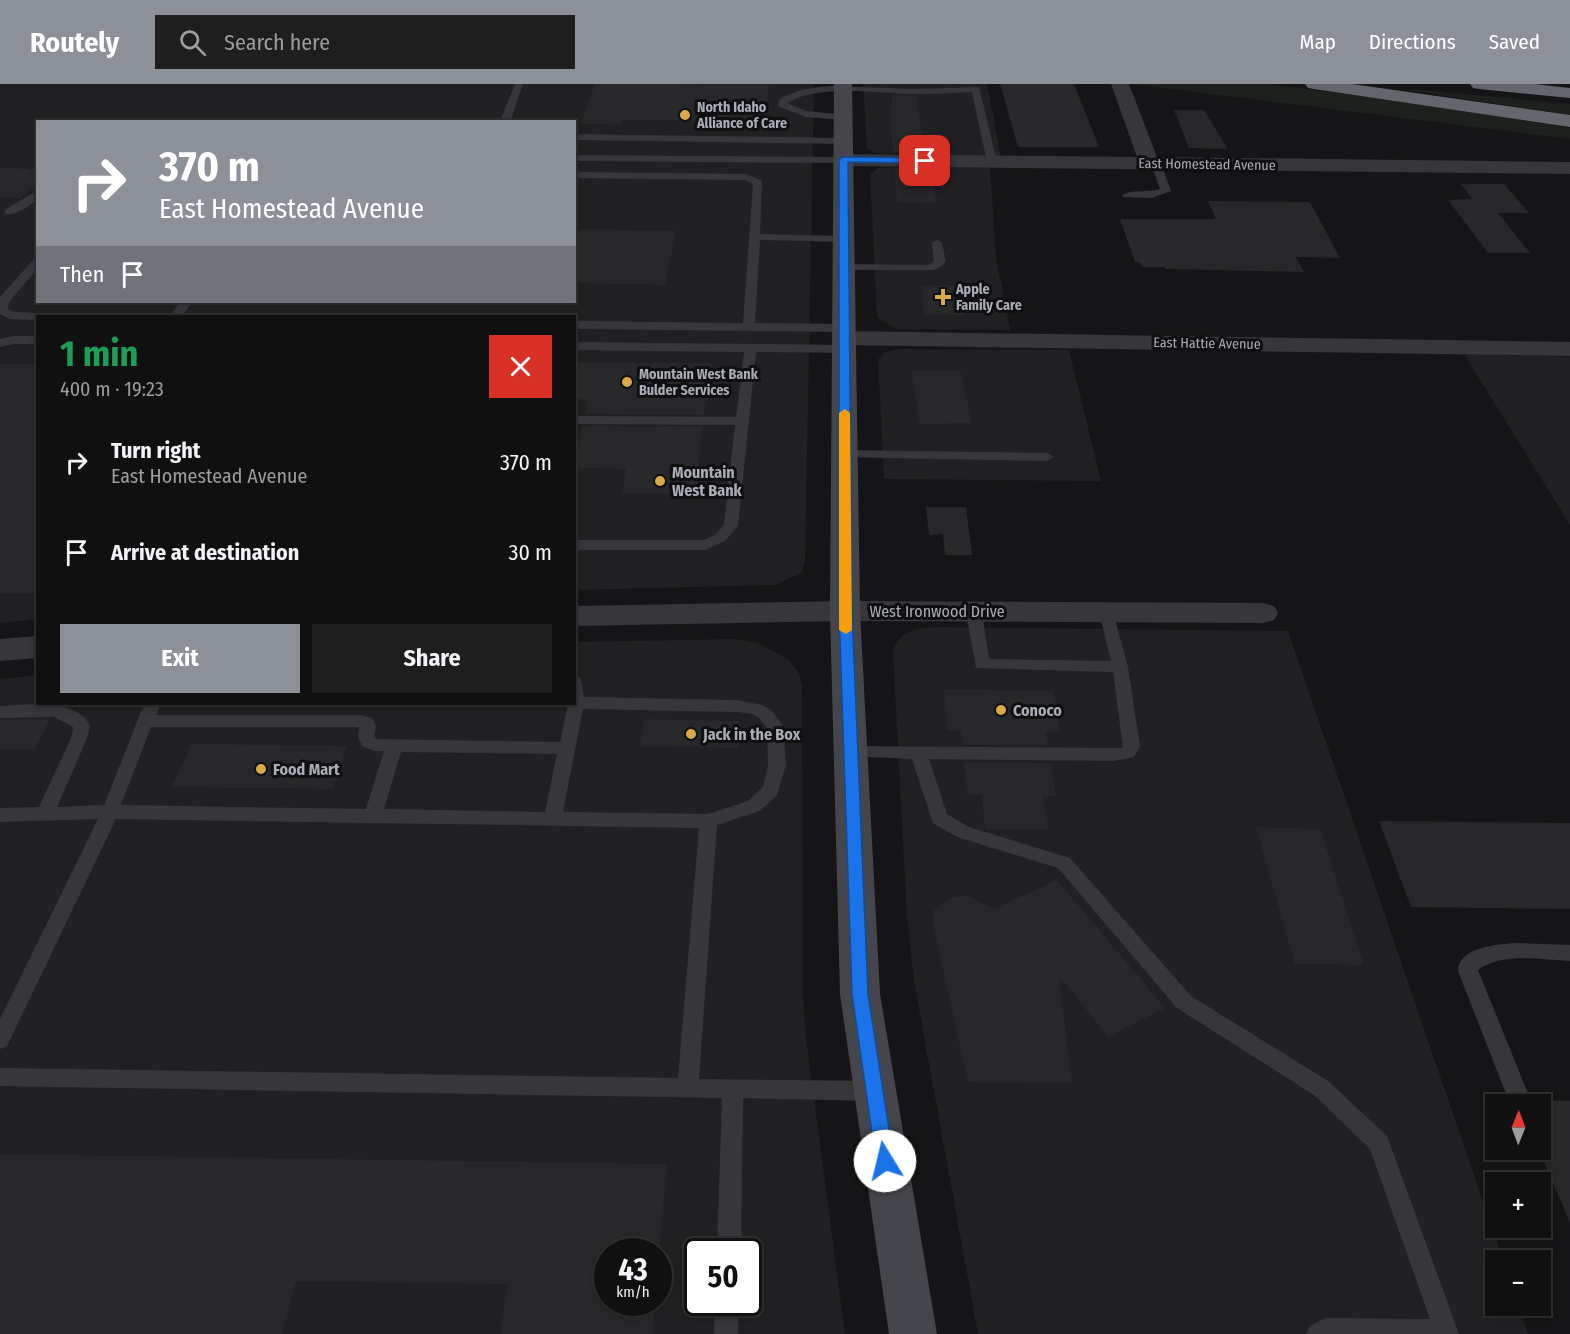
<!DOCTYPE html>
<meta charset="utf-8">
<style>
body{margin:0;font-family:"Fira Sans Condensed",sans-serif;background:#1e1e1f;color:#f1f3f6;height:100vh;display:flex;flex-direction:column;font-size:22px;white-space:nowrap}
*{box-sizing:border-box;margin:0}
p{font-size:20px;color:#9c9d9f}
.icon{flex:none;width:33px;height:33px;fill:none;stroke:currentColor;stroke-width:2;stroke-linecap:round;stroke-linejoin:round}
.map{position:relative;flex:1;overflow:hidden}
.drawer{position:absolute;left:36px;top:231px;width:540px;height:390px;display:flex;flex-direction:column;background:#101011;border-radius:0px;box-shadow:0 3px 9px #0003,0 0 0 2px #303031}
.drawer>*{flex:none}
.banner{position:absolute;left:36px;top:36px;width:540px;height:183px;border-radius:0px;box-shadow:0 3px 9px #0003,0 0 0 2px #303031;background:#8c9099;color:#fff;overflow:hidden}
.needle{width:39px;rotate:1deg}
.fabs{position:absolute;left:1485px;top:1010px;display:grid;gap:12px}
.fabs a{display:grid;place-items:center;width:66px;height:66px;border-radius:0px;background:#101011;box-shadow:0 3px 9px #0003,0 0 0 2px #303031;font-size:30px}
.speed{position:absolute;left:594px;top:1154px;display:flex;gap:12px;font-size:30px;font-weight:700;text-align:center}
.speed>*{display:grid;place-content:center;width:78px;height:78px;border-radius:50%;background:#101011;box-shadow:0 3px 9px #0003,0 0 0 2px #303031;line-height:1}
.speed small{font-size:15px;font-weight:400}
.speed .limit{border:3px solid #111;border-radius:9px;background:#fff;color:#111}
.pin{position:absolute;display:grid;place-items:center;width:51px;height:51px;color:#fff;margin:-26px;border-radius:12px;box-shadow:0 3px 9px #0006}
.me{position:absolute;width:66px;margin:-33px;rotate:351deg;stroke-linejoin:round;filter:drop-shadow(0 0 4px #0008)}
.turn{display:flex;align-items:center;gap:21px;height:126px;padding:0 24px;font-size:27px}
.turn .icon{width:78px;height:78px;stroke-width:2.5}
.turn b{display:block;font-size:42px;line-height:51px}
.then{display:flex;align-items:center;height:57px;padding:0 24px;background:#0003;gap:12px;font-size:22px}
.round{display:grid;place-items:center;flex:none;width:63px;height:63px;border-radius:0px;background:#1e1e1f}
.headline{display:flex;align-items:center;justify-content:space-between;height:102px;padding:0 24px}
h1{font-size:36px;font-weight:700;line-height:45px;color:#1e9e55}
.action{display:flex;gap:12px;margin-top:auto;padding:12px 24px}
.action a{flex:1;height:69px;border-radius:0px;background:#8c9099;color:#fff;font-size:24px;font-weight:700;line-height:69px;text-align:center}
.action a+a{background:#1e1e1f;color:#f1f3f6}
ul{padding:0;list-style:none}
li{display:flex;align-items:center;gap:18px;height:90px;padding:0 24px}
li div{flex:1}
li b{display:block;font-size:22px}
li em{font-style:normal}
header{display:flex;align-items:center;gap:36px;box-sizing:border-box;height:84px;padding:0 30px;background:#8c9099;color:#fff}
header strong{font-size:28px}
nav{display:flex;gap:33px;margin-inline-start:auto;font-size:21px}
.search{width:420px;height:54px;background:#1e1e1f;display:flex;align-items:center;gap:15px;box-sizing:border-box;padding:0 21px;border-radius:0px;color:#9c9d9f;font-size:22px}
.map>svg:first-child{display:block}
</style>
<header>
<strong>Routely</strong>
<div class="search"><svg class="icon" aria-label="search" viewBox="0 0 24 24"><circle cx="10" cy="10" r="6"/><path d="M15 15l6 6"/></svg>Search here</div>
<nav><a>Map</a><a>Directions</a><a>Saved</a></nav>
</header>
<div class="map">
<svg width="1570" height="1250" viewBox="0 0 1570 1250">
<rect width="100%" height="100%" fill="#151517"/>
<g fill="#212124" fill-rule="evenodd">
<path d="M0 0H814L805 478 801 489 776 501 575 506 574 232H38L37 535 0 539ZM38 38H574V218H38Z"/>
<polygon points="863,0 987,0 1001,73 875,69 867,64"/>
<polygon points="894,83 990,84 996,174 1010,246 897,245 877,234 870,90 878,84"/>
<polygon points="897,265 1069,266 1101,397 884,395 878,276 883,269"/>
<polygon points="1464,270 1570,273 1570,441 1510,344"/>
<polygon points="937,543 1288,547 1503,1176 1496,1176 1496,1221 1518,1221 1528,1250 978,1250 914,897 907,832 893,569 895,561 902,552 915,545"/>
<path d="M736 555 758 559 788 575 799 589 802 603 803 913 806 954 845 1250H0V595L37 591 38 620H574L575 558ZM608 1167H658V1218H608ZM698 1167H748V1218H698Z"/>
</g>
<g fill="#1c211d">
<polygon points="1132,0 1266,0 1411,18 1570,44 1570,55"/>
<polygon points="1411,5 1570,20 1570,31 1407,6"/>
</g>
<g fill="#28282b">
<polygon points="595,0 769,1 765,37 623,36 621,41 581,40"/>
<polygon points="1000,0 1074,0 1099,63 1018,63"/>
<polygon points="892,11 917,12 924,69 893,68 890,37"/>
<polygon points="1174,26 1204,26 1228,65 1189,64"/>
<polygon points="0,84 38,85 38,98 21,114 0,114"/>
<polygon points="894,85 926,85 927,94 933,94 936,119 897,118"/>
<polygon points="1461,100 1504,100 1529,129 1498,129 1530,169 1488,169 1448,116 1472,115"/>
<polygon points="1208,117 1310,118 1340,174 1296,173 1304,188 1166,185 1165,183 1142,183 1140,178 1135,178 1120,135 1216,135"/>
<polygon points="574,145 676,147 665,201 574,199"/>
<polygon points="921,202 959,202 964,231 924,231"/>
<polygon points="574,279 712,279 709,315 705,315 704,331 585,330 588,315 574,315"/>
<polygon points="0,280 38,280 38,510 0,509"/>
<polygon points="960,286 972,339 920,340 911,287"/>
<polygon points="582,342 702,343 696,410 622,410 626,385 574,384"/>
<polygon points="926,423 966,423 972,471 945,471 943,450 929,451"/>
<polygon points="944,605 1053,607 1060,648 1045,647 1048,661 962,661 961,646 947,646"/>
<polygon points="50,635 35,665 0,665 0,636"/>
<polygon points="644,635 740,637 739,664 640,662"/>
<polygon points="191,660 347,662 333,705 172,703"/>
<polygon points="964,678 1051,679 1056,712 1043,711 1048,746 985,745 982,711 967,711"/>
<polygon points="1379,737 1570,739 1570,825 1411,823"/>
<polygon points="1256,743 1320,745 1364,881 1295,880"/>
<polygon points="1057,796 1165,924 1108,953 1059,891 1072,999 968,998 932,835 935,825 953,813 968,812 994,825"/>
<polygon points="1524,1016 1570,1017 1570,1139 1539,1065 1540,1020 1521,1020 1520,1018"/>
<polygon points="0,1070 667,1080 659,1167 608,1167 608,1218 655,1218 653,1250 500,1250 508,1200 296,1197 282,1250 0,1250"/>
</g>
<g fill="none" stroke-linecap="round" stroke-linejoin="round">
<g fill="#37373b" fill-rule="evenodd">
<polygon points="515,0 523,0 510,38 500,38"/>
<path d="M834 2 912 5 979 3 997 78 992 81 987 78 972 8C952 9 931 10 911 10 875 9 818 0 787 19L806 27 847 31 849 33 844 36 805 33 778 22 779 16C795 5 814 3 834 2Z"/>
<polygon points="574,50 844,54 849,57 844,60 574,56"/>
<polygon points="574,71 843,73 848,76 843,79 574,77"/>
<path d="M1149 76 1163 85 1171 107 1152 114 1123 113 1122 111C1132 105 1148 109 1160 105L1154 88 1144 79Z"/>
<polygon points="574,88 747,90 762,97 760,150 844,152 849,155 844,158 760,156 755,239 844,240 850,244 844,248 574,245 574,237 743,239 753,100 745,96 574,94"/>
<path d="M38 106V115C28 122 17 132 5 130V126Z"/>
<polygon points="937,156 942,159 946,178 935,186 844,186 838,183 844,180 929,181 934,177 932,159"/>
<path d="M38 174V184L9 218 8 225C19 231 33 226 44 232H38V236L10 235 0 230V213L34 175Z"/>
<polygon points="180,218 192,218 182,232 170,232"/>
<polygon points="14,252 38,252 38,260 14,260 0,263 0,255"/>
<polygon points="574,258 844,261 850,265 844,269 756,268 738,442 725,457 706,466 574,466 574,456 704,456 715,451 724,441 735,341 574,340 574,332 736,333 744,268 574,266"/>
<polygon points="845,366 1047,369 1054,373 1047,377 840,373 838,370 840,367"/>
<polygon points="974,523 982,528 989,575 1111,577 1099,528 1102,524 1112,524 1128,583 1140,662 1134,673 1114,677 929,675 947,730 969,743 1070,774 1191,912 1328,997 1387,1052 1459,1250 1306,1250 1310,1242 1325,1234 1430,1235 1370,1065 1314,1011 1177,924 1058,784 957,753 933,739 912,675 845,672 842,668 845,664 851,662 1123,664 1113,588 976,584 966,528"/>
<path d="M574 592 580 593 584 613 737 616 762 621 771 626 781 639 783 643 786 681 777 711 760 727 717 741 699 995 875 997 882 1000 886 1007 882 1014 875 1017 743 1014 741 1167H717L722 1014 0 1002V984L678 994 699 744 116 735 7 962 0 965V935L98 735 0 738V724L39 723 72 652 73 643 54 633 0 634V622C26 621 74 613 90 641L88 652 57 723 104 721 144 620H160L156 631H360L372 634 376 642 374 652 376 655 560 658 568 620H574ZM583 625 737 628 752 630 759 634 767 644 768 681 763 703 748 717 708 730 563 728ZM151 643H359L358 652 362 662 374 667H384L366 725 121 721ZM401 668 557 670 545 728 384 725Z"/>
<path d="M1516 859 1570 861V877C1542 876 1502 868 1478 886L1527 1007 1523 1014 1516 1017 1509 1014 1505 1007 1458 887C1458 863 1499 860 1516 859Z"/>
<polygon points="715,1218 739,1218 738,1250 714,1250"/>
</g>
<g fill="#37373b" fill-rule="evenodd">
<polygon points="1111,0 1129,0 1157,73 1570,78 1570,90 843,82 836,80 833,76 836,72 843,70 1137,73"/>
<polygon points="844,247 1570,258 1570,272 844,261 835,259 832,254 835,249"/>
<polygon points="845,517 1263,519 1274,522 1278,529 1274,536 1263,539 845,537 834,534 830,527 834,520"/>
</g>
<g fill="#37373b" fill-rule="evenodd">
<polygon points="845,517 856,520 860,527 856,534 845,537 574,542 574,522"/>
<polygon points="38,552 38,574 0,577 0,555"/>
</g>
<polygon fill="#45464b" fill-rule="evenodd" points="834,0 852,0 860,527 880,910 937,1250 889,1250 840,910 830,527"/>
<g fill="#63666c" fill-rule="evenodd">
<polygon points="1305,0 1352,0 1570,31 1570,43 1314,5 1308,4"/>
<polygon points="1470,0 1534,0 1570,4 1570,14 1479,5 1473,4"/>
</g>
</g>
<polygon fill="#1a73e8" stroke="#114b97" stroke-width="1.5" points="843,73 925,74 929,77 925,79 848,78 852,527 868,910 894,1077 892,1083 885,1085 879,1083 876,1077 852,910 839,527 839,76"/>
<polygon fill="#f59e0b" points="845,325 850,329 852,546 846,550 839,546 839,329"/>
<g fill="#dca948" stroke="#101012" stroke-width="2">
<circle cx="685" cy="31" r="6"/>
<path d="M940 204h6v6h6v6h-6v6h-6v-6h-6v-6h6z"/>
<circle cx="627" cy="298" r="6"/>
<circle cx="660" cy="397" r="6"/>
<circle cx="1001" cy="626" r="6"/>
<circle cx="691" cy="650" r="6"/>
<circle cx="261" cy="685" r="6"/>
</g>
<g text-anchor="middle" stroke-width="6" stroke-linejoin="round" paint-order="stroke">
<g font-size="14" font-weight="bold" fill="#a9adb5" stroke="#101012" text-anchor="start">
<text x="697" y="28">North Idaho<tspan x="697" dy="16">Alliance of Care</tspan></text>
<text x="956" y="210">Apple<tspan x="956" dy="16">Family Care</tspan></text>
<text x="639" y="295">Mountain West Bank<tspan x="639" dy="16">Bulder Services</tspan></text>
</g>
<g font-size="14" fill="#a9adb5" stroke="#101012">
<text transform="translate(1207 80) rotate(1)" y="5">East Homestead Avenue</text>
<text transform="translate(1207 259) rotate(1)" y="5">East Hattie Avenue</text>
</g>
<g font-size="16" font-weight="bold" fill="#a9adb5" stroke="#101012" text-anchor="start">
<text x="672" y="394">Mountain<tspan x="672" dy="18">West Bank</tspan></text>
<text x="1013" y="632">Conoco</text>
<text x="703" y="656">Jack in the Box</text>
<text x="273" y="691">Food Mart</text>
</g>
<g font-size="16" fill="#a9adb5" stroke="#101012">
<text x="937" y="533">West Ironwood Drive</text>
</g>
</g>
</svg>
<div class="fabs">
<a><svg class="needle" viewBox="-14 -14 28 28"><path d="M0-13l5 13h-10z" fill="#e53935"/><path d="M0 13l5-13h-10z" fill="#9c9d9f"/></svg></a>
<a>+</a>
<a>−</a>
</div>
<div class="speed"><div>43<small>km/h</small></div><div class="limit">50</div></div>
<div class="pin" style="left:925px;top:77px;background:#d93025"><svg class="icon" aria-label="arrive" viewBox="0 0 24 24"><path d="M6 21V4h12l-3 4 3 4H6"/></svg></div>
<svg class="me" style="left:885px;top:1077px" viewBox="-20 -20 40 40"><circle r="19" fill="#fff"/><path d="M0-13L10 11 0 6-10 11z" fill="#1a73e8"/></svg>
<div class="banner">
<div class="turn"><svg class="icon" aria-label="right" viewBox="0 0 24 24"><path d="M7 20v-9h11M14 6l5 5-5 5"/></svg><div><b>370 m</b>East Homestead Avenue</div></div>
<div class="then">Then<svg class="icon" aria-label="arrive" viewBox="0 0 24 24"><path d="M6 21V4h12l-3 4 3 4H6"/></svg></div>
</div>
<section class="drawer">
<div class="headline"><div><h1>1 min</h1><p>400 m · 19:23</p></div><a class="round" style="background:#d93025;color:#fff"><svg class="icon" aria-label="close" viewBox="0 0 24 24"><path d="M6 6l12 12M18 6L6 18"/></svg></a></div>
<ul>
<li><svg class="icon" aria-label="right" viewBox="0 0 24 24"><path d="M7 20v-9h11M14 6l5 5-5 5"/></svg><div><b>Turn right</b><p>East Homestead Avenue</p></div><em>370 m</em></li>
<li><svg class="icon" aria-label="arrive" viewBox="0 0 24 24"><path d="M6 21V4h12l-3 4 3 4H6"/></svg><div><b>Arrive at destination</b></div><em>30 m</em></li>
</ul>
<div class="action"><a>Exit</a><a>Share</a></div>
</section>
</div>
